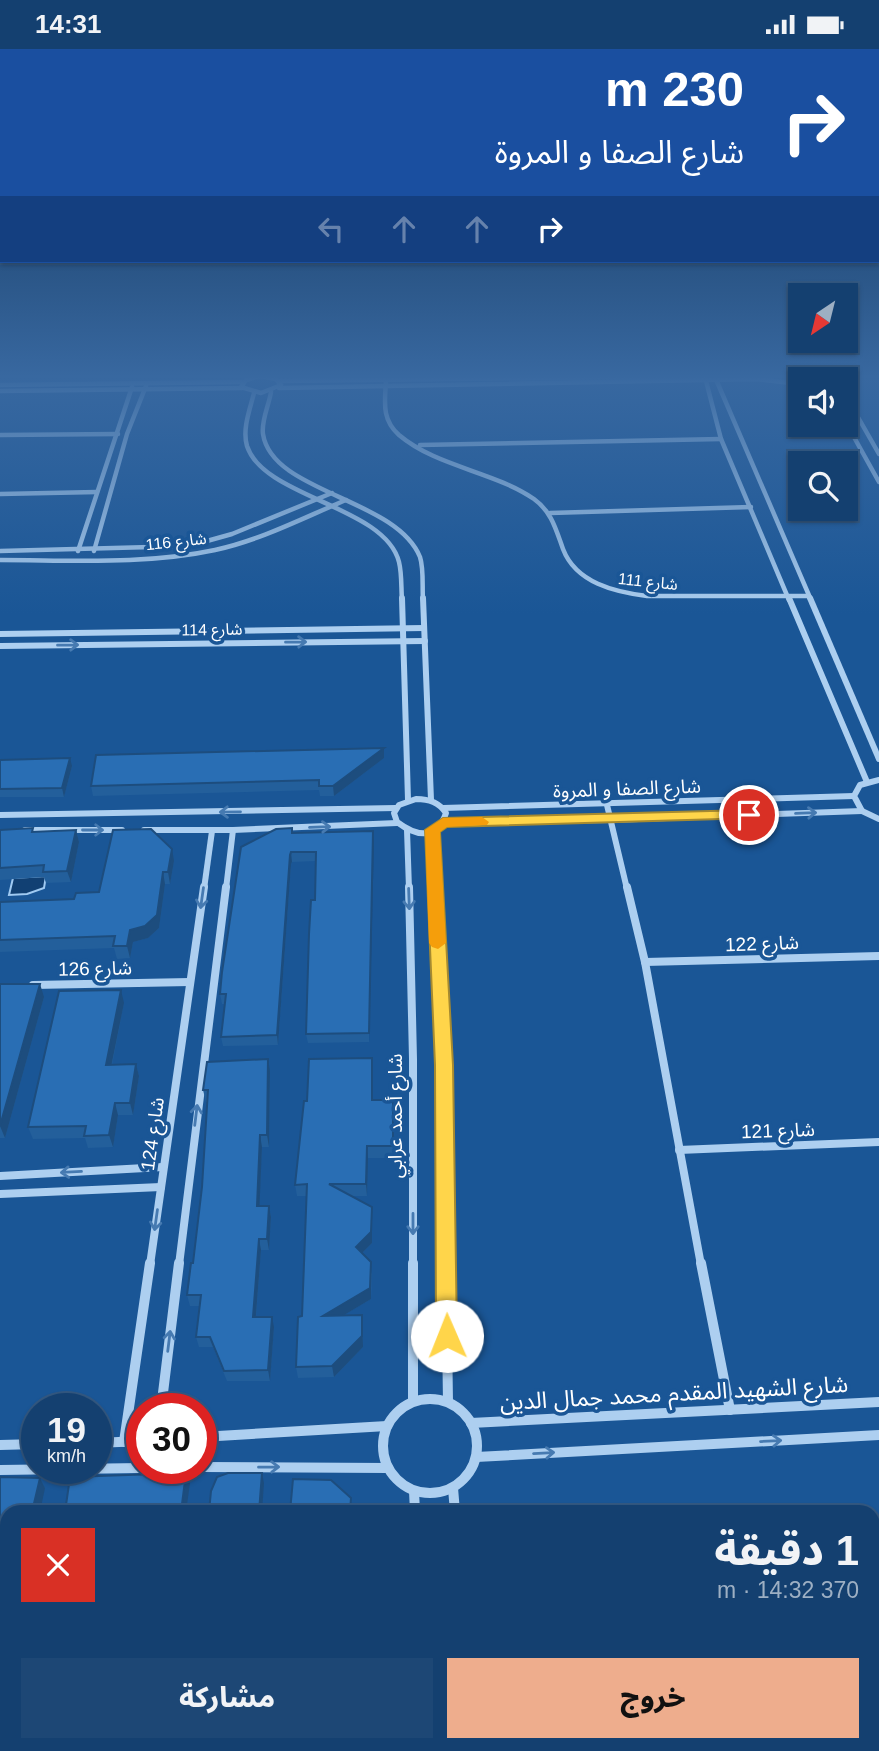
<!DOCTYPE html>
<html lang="ar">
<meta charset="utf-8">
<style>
body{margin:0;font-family:Helvetica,"Noto Sans Arabic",sans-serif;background:#1d4775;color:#f1f3f6;direction:rtl;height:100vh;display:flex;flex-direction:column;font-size:26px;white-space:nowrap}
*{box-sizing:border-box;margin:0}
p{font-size:23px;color:#9dafc3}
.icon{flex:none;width:38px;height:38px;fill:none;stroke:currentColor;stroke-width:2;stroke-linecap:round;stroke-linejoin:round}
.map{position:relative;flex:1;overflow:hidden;direction:ltr}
.drawer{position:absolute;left:0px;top:1456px;width:880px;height:247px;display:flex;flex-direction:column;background:#144070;border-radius:21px 21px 0 0;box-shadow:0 2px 5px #0004,0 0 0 2px #335983;direction:rtl}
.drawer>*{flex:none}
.guide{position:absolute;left:0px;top:0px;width:880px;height:214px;box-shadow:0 2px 5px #0004,0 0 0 2px #335983;direction:rtl;background:#1a4fa0;color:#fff;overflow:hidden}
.needle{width:46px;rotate:215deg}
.buttons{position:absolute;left:788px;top:234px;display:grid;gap:14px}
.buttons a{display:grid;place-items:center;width:70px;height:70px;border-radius:0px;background:#144070;box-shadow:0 2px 5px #0004,0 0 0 2px #335983;font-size:35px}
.speed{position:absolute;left:21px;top:1344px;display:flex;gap:14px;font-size:35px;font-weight:700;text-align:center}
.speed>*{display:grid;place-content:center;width:91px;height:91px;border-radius:50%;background:#144070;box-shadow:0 2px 5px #0004,0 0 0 2px #335983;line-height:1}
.speed small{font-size:18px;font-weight:400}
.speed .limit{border:10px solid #d22;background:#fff;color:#111}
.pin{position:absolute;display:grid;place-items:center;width:60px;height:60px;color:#fff;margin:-30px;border:4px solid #fff;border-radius:50%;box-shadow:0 2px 7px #0007}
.me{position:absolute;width:77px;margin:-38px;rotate:359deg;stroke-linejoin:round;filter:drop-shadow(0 0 5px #0008)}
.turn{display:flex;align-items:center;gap:24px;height:147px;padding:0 21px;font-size:32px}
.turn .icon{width:91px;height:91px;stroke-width:2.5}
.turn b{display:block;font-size:49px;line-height:60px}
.lanes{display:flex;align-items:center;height:66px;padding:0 21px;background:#0003;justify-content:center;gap:35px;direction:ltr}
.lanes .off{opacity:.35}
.round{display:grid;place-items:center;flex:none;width:74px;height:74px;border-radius:0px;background:#1d4775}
.headline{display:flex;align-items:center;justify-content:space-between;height:119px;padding:0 21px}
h1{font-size:42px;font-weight:800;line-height:52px}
.button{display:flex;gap:14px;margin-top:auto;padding:14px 21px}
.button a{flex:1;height:80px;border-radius:0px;background:#eead8d;color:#111;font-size:28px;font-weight:800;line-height:80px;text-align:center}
.button a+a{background:#1d4775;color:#f1f3f6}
.status{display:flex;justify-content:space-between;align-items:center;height:49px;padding:0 35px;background:#144070;direction:ltr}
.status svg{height:19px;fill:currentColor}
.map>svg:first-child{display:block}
</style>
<div class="status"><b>14:31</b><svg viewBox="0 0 49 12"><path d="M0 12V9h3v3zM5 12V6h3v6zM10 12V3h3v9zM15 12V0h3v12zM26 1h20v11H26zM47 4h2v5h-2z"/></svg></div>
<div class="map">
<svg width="879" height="1702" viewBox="0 0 879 1702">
<rect width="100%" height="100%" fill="#1a5696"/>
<polygon fill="#114073" stroke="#a0caf2" stroke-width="2" points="46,827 44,839 27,845 9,846 13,829"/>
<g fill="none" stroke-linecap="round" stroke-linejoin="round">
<g stroke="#adcff0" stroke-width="4.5">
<polygon points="260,327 276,330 281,336 261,344 241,338 246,331"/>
<polyline points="705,328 721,390 789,551"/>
<polyline points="715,328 811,551"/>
<path d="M386 331C385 352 381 370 399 386 437 418 493 422 534 450 552 463 556 481 563 500 576 534 615 543 647 547H809"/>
<polyline points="280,332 698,327"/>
<polyline points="0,336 243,333"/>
<polyline points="279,339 756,330 800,335"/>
<polyline points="0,342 242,339"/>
<path d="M271 343C269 356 261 372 263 385 272 444 396 449 420 508 424 520 422 538 423 551"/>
<path d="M254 344C250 360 242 380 247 397 264 449 385 457 399 513 402 525 401 539 402 551"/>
<polyline points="845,351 851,356 879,405"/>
<polyline points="845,372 879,433"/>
<polyline points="0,386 118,385"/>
<polyline points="420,396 721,390"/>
<polyline points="0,445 97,443"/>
<polyline points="550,464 751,458"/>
<polyline points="0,502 189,497 232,485 332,444"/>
<polyline points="78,502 132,338"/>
<polyline points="94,502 127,385 146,337"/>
<path d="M0 511C71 511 145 516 215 501 261 491 303 469 346 451"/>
</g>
<g stroke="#adcff0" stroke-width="6">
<polyline points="402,549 408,751"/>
<polyline points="423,549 431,751"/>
<polyline points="789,549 867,733"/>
<polyline points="810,549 879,710"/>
<polyline points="0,585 424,579"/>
<polyline points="0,597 425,592"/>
<polyline points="879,731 860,736 854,747 862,762 879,770"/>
<path d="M416 750C429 750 439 753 446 764 437 791 417 788 397 773L394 764 399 756Z"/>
<polyline points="607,756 627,840"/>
<polyline points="443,759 854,747"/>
<polyline points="0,766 396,759"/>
<polyline points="443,773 611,771 862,762"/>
<polyline points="25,781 122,781"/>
<polyline points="144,781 233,781 397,774"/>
<polyline points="407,781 409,840"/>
<polyline points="432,781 435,840"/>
<polyline points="204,840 212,782"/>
<polyline points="226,840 233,781"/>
</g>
<g stroke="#adcff0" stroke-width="8">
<polyline points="409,838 413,1010 413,1216"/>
<polyline points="435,838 444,1016 446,1216"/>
<polyline points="627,838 645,913 701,1216"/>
<polyline points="645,913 879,907"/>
<polyline points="33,936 190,933"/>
<polyline points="679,1101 879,1093"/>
<polyline points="0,1127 163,1118"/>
<polyline points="0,1145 161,1138"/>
<polyline points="150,1216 204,838"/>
<polyline points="179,1216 226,838"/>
</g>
<g stroke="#adcff0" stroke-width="10">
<polyline points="413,1214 413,1352"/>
<polyline points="446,1214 448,1353"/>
<polyline points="701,1214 730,1361"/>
<circle cx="430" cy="1397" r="47"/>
<polyline points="161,1360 179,1214"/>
<polyline points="471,1374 879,1353"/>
<polyline points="201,1388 387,1377"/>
<polyline points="124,1393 150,1214"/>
<polyline points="96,1394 142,1392"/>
<polyline points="0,1396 37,1395"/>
<polyline points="476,1408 879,1386"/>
<polyline points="201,1418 388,1419"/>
<polyline points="0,1421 142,1419"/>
<polyline points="453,1439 455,1463"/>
<polyline points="414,1442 415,1463"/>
<polyline points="422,1696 422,1702"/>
<polyline points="471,1696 471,1702"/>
</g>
</g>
<g fill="#235f9b">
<polygon points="384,709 334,747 320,747 319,741 93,747 91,737"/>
<polygon points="0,711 72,717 64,748 0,748"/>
<polygon points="0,781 34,783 76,781 79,793 71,833 46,834 44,828 0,831"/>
<polygon points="373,782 369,993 308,994 306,985 315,851 316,812 292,813 291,815 278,996 223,997 221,988 225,955 222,955 220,945 293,784"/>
<polygon points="174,812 170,835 165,835 159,879 148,889 133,893 130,909 117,910 114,899 0,903 0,853 74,850 99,843"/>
<polygon points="0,935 44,948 5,1089 0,1089"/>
<polygon points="124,954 112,1016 136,1015 139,1027 133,1066 118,1066 113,1098 88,1099 85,1089 33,1090 28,1078"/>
<polygon points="373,1021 373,1051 394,1063 393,1109 368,1109 367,1147 351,1147 372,1158 372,1194 362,1204 372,1225 371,1250 344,1266 363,1277 363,1298 334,1328 298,1329 296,1318 302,1267 307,1147 297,1147 295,1136"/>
<polygon points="270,1022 269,1098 262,1098 259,1157 269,1157 271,1168 269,1201 261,1201 256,1268 274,1278 270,1332 227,1332 213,1298 199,1298 196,1288 200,1257 190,1257 187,1246 193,1214 202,1138 207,1053 206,1053 203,1041"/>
<polygon points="0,1428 40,1429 45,1439 7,1463 7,1522 0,1522"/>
<polygon points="873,1532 879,1552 879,1628 873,1629"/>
</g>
<g fill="#1d4d7e">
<polygon points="384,699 384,709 334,747 333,737"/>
<polygon points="70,709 72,717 64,748 62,739"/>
<polygon points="76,781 79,793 71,833 67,822"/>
<polygon points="373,782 374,792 369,993 369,984"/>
<polygon points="172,800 174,812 170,835 168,823"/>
<polygon points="291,803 292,813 291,815 278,996 277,986 290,806"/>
<polygon points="163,823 165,835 159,879 148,889 133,893 130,909 127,897 130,881"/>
<polygon points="40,935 44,948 5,1089 0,1077"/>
<polygon points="121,941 124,954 109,1028 106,1016"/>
<polygon points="268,1010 270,1022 269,1098 267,1086"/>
<polygon points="136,1015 139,1027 133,1066 130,1054"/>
<polygon points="115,1054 118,1066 113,1098 109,1086"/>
<polygon points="260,1086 262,1098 259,1169 257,1157"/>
<polygon points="367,1097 368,1109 367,1147 366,1135"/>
<polygon points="269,1157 271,1168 269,1201 267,1190"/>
<polygon points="372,1158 372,1194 357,1209 356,1198"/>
<polygon points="259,1190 261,1201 255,1278 253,1268"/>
<polygon points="371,1213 371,1250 324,1278 323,1267"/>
<polygon points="362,1266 363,1298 334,1328 332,1317"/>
<polygon points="272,1268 274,1278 270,1332 268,1321"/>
<polygon points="186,1424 190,1434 186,1463 181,1463"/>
<polygon points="262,1424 264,1434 262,1463 259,1463"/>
<polygon points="40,1429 45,1439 40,1463 32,1463"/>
</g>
<g fill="#296eb4" stroke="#1d4d7e" stroke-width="2">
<polygon points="384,699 333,737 319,737 319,731 91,737 96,706"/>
<polygon points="70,709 62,739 0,740 0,711"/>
<polygon points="33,779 32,783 76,781 67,822 43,823 44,816 0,819 0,781"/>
<polygon points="292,779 292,784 373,782 369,984 306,985 309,885 311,851 315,851 316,803 291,803 290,806 277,986 221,988 226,945 220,945 222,923 241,798 276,780"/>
<polygon points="151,780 172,800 168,823 163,823 157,866 145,877 130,881 127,897 113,897 115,887 0,891 0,853 74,850 76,844 99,843 113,781"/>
<polygon points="0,935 40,935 0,1077"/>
<polygon points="121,941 106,1016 136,1015 130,1054 115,1054 109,1086 84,1087 86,1077 28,1078 59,942"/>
<polygon points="372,1009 372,1051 393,1051 393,1097 367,1097 366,1135 329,1135 372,1158 371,1183 356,1198 371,1213 370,1239 323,1267 362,1266 362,1287 332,1317 296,1318 298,1268 302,1267 307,1135 295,1136 304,1052 307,1052 309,1010"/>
<polygon points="268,1010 267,1086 260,1086 257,1157 269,1157 267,1190 259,1190 253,1268 272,1268 268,1321 224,1322 210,1288 196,1288 201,1246 187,1246 191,1214 193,1214 202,1138 208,1041 203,1041 207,1013"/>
<polygon points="186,1424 181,1463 65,1463 70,1428"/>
<polygon points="228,1424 262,1424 259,1463 209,1463 211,1442 217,1428"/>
<polygon points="0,1428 40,1429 32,1463 7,1463 7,1514 0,1513"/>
<polygon points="293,1430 331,1431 351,1449 350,1463 290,1463"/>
<polygon points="873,1532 879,1552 879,1621 873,1622"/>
</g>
<defs><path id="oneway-shaft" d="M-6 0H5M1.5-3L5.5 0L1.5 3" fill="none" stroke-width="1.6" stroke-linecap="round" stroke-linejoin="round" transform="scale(1.75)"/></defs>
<g stroke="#467ab1">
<use href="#oneway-shaft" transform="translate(296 593) rotate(-1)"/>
<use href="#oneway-shaft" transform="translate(68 596) rotate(-1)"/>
<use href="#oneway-shaft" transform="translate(230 763) rotate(179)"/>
<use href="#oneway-shaft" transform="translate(806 764) rotate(-2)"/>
<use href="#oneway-shaft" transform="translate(320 778) rotate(-2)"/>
<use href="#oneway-shaft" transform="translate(93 781)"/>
<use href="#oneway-shaft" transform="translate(202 849) rotate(98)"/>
<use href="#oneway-shaft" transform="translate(409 850) rotate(88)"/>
<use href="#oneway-shaft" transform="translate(196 1066) rotate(-83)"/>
<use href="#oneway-shaft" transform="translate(71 1123) rotate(177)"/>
<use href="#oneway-shaft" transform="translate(156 1171) rotate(98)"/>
<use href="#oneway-shaft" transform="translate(413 1175) rotate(90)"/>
<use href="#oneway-shaft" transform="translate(169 1292) rotate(-83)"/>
<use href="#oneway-shaft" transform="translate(771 1392) rotate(-3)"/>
<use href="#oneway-shaft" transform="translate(544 1404) rotate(-3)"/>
<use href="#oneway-shaft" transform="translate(269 1418) rotate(-1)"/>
</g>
<linearGradient id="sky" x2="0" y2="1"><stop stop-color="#0e2f52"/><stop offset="0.58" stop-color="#3868a0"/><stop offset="1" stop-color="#3868a0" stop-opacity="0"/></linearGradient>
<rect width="879" height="565" fill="url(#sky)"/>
<polygon fill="#ffd54a" stroke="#a68a30" stroke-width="2" points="749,761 755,763 757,766 755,769 447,778 440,783 453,1016 457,1287 454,1294 447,1297 439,1294 436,1287 435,1016 425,781 443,769"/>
<polygon fill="#f59e0b" points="482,768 489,773 487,776 447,778 440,783 446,894 438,900 432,898 429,894 425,781 443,769"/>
<g text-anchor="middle" stroke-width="7" stroke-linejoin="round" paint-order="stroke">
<g font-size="16" fill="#fff" stroke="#1a5696">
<text transform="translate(176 492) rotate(-6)" y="6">شارع 116</text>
<text transform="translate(648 532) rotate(6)" y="6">شارع 111</text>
<text transform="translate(212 580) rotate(-1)" y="6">شارع 114</text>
</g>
<g font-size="19" fill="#fff" stroke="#1a5696">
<text transform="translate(627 739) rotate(-2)" y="7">شارع الصفا و المروة</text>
<text transform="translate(762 894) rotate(-2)" y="7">شارع 122</text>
<text transform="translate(95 919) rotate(-1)" y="7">شارع 126</text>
<text transform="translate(395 1067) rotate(-90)" y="7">شارع أحمد عرابي</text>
<text transform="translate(778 1081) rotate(-2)" y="7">شارع 121</text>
<text transform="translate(152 1085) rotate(-82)" y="7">شارع 124</text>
</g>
<g font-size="23" fill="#fff" stroke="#1a5696">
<text transform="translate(674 1344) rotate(-3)" y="8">شارع الشهيد المقدم محمد جمال الدين</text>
</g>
</g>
</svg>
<div class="buttons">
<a><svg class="needle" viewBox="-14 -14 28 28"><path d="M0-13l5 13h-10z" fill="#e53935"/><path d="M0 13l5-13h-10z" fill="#9dafc3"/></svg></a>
<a><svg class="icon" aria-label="sound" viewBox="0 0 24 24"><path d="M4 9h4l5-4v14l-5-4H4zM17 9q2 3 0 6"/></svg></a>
<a><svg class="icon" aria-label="search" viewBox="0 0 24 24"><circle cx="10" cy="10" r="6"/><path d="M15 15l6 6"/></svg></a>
</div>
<div class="speed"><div>19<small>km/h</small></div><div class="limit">30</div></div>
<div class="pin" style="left:749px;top:766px;background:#d93025"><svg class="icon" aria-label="arrive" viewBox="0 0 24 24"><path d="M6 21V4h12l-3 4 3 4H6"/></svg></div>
<svg class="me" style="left:447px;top:1287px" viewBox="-20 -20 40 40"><circle r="19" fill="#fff"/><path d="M0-13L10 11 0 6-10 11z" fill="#ffd54a"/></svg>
<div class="guide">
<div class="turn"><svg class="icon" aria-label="right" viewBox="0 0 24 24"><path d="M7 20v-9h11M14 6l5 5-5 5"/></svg><div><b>230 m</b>شارع الصفا و المروة</div></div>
<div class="lanes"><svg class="icon off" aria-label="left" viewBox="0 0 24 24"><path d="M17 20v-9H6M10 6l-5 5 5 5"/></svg><svg class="icon off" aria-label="ahead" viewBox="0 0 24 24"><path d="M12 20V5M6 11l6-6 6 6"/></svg><svg class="icon off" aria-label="ahead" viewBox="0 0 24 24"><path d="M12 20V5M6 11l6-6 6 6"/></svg><svg class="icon" aria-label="right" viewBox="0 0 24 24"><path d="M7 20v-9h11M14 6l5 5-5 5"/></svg></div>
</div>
<section class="drawer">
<div class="headline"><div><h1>1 دقيقة</h1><p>370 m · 14:32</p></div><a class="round" style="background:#d93025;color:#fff"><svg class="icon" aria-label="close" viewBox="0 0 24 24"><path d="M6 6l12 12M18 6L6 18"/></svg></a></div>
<div class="button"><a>خروج</a><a>مشاركة</a></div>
</section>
</div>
